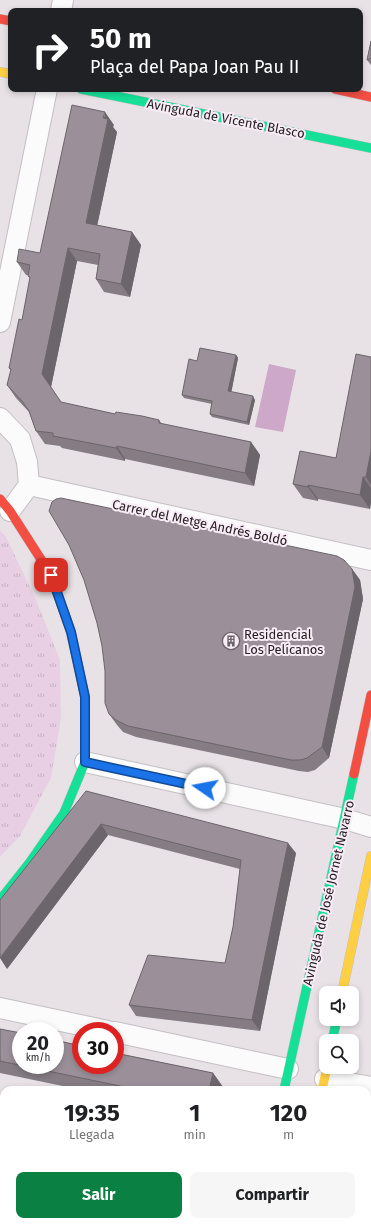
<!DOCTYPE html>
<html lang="es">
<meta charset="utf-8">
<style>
body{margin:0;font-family:"Fira Sans",sans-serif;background:#f6f6f6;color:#202124;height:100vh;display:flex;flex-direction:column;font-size:15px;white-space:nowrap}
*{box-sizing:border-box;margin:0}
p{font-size:13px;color:#757577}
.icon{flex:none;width:22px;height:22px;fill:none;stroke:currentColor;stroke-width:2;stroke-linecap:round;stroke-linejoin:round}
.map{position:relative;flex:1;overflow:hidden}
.side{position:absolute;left:0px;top:1086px;width:371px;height:140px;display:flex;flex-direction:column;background:#fff;border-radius:12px 12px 0 0;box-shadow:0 2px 6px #0003}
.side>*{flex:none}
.guide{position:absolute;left:8px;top:8px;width:355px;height:84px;border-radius:8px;box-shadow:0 2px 6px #0003;background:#202124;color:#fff;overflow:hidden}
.fabs{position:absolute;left:319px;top:986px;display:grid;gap:8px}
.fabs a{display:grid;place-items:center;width:40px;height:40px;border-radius:8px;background:#fff;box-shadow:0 2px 6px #0003;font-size:20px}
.speed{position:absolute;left:12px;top:1022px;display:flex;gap:8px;font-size:20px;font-weight:700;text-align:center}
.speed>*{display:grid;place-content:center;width:52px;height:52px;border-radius:50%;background:#fff;box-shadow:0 2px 6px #0003;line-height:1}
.speed small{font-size:10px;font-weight:400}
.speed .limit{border:6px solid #d22;background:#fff;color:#111}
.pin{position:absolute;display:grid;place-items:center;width:34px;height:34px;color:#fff;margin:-17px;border-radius:8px;box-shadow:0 2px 6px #0006}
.me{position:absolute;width:44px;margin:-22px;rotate:282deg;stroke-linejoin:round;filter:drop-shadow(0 0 3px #0008)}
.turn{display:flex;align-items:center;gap:14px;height:84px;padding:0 16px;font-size:18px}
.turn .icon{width:52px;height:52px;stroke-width:2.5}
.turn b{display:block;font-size:28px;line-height:34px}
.eta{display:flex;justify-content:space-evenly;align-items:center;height:68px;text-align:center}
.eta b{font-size:24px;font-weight:700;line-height:28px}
.cta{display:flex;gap:8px;margin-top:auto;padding:8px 16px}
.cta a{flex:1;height:46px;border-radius:8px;background:#0b8043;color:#fff;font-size:16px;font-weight:700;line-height:46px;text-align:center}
.cta a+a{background:#f6f6f6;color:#202124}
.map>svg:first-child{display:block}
</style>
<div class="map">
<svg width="371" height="1226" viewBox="0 0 371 1226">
<defs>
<pattern id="park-tufts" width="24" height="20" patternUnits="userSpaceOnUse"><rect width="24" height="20" fill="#e8cfe4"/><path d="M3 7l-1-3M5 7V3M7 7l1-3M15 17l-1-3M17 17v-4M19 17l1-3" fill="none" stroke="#c7b1c3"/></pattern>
</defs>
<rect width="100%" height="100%" fill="#e8e2e7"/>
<polygon fill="#e8cfe4" points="92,1222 157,1222 156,1226 92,1226"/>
<polygon fill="url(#park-tufts)" points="0,530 6,537 36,600 60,660 61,718 51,778 20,836 0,857"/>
<polygon fill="#cea8c8" points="269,364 296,370 283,432 255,427"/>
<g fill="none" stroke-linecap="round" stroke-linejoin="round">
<defs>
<g id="street">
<polyline points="61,11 63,0"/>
<polyline points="0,322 47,89"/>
<polyline points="0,418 20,439 27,462 29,485 10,511"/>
<polyline points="29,485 371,560"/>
<polyline points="85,762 345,819 371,827"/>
<polyline points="0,1008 108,1031"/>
<polyline points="115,1032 288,1069"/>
<polyline points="325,1079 371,1087"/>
</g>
<g id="fast">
<polyline points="81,89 371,148"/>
<polyline points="0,900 30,862 64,813 85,762 85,737"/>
<polyline points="332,1041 337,1019"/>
<polyline points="284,1090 354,774"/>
<polyline points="294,1226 295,1222"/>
</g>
<g id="slow">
<polyline points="0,72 11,74"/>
<polyline points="342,993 371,856"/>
<polyline points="322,1090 327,1067"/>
<polyline points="260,1226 261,1222"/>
</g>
<g id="jam">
<polyline points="0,19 11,21"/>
<polyline points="335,89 371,97"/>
<polyline points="0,499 10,511 51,575 71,632 85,697 85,737"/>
<polyline points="354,774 371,695"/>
</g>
</defs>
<use href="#street" stroke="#c3bfc3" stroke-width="22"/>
<use href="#fast" stroke="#c3bfc3" stroke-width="10"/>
<use href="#slow" stroke="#c3bfc3" stroke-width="10"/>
<use href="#jam" stroke="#c3bfc3" stroke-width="10"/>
<use href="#street" stroke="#fcfbfb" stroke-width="20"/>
<use href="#fast" stroke="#16e098" stroke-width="9"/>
<use href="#slow" stroke="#ffcf43" stroke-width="9"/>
<use href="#jam" stroke="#f24e42" stroke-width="9"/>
</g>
<g fill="#857c84">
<polygon points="371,41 371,65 367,60"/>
<polygon points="114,125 113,127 117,132 97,225 132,232 141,245 130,297 104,292 96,279 98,265 77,261 51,387 61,402 115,414 159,420 162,424 251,442 260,455 254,486 125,459 125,461 62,448 60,446 45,444 36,431 29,412 16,398 7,385 11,371 9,368 22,320 30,279 28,275 26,275 17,262 40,253"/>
<polygon points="236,355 238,358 231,392 255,400 249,425 212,417 210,414 212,404 184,398 182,395 197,361"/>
<polygon points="371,357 371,502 370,509 318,499 318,501 303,498 293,484 336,458"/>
<polygon points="352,569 360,580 363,599 329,758 315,770 308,772 299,771 136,737 123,732 117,725 109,714"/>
<polygon points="86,791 296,853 260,1031 136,1016 129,1005 225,963 233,927 240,869 108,835 7,969"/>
<polygon points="0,1029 213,1073 223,1087 222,1090 82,1090 0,1073"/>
<polygon points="367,1102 371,1103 371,1205 368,1204 367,1208"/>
</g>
<g fill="#6c656b">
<polygon points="105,112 114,125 113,127 117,132 95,236 86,223"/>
<polygon points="132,232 141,245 130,297 121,284"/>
<polygon points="68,248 77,261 51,387 42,374"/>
<polygon points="236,355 238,358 231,394 228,391"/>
<polygon points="253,396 255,400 249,425 247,422"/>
<polygon points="251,442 260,455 254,486 245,473"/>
<polygon points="117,446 125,459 125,461 116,448"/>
<polygon points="371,451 371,485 366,477"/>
<polygon points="363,477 371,488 371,502 370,509 360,495"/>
<polygon points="308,485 318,499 318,501 308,487"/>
<polygon points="352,569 360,580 363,599 329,758 322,747"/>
<polygon points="101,824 108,835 7,969 0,958"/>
<polygon points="288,843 296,853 260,1031 252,1020"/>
<polygon points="213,1073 223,1087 222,1090 209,1090"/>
<polygon points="371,1165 371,1200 367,1194 367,1184"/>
<polygon points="203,1222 216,1222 215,1226 202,1226"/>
</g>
<g fill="#9b9099" stroke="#6c656b">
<polygon points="371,41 371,58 367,60"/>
<polygon points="72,105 105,112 103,118 108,119 86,223 132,232 121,284 96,279 100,254 68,248 42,374 61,402 115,414 116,412 142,416 159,420 159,423 251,442 245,473 117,446 116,448 53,436 53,433 36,431 29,411 22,401 7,385 11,369 9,368 19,319 22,320 30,277 28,276 30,265 17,262 19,249 40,253"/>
<polygon points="200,348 236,355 228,391 253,396 247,422 210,414 212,401 182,395 189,359 197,361"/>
<polygon points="356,354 371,357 371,451 366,477 363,477 360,495 308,485 308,487 293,484 300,451 336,458"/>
<polygon points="61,498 337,556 344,560 352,569 355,587 322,747 307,758 300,760 291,760 128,726 116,720 109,714 105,703 105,671 102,646 97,623 84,580 69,545 49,511 52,502 56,499"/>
<polygon points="86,791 288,843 252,1020 129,1005 148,955 225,963 233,927 241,860 101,824 0,958 0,900"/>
<polygon points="0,1029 21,1033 21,1065 55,1065 55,1040 81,1046 81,1065 115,1065 115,1053 213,1073 209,1090 139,1090 0,1061"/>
<polygon points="367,1102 371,1103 371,1165 367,1184"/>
<polygon points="157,1222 203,1222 202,1226 151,1226"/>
</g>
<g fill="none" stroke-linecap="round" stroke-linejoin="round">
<defs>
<polyline id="route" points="51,575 71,632 85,697 85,762 205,788"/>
</defs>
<use href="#route" stroke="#114b97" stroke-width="10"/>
<use href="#route" stroke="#1a73e8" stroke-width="7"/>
</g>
<defs>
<symbol id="building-ring" viewBox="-11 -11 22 22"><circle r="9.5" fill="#f9ecf6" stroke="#6a6569" stroke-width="1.5"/><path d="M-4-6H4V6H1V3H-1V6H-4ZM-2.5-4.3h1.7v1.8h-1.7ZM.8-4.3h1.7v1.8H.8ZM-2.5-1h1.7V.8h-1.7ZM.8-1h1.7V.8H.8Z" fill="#6a6569"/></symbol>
</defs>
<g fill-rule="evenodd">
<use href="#building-ring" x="221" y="631" width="20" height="20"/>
</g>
<g text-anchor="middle" stroke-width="4" stroke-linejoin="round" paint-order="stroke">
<g font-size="13" fill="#262225" stroke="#f9ecf6">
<text transform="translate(226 118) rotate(11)" y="5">Avinguda de Vicente Blasco</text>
<text transform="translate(200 522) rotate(12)" y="5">Carrer del Metge Andrés Boldó</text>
<text transform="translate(328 893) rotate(-77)" y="5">Avinguda de José Jornet Navarro</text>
</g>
<g font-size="13" fill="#262225" stroke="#f9ecf6" text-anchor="start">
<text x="244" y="639">Residencial<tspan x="244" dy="15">Los Pelícanos</tspan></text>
</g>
</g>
</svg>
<div class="fabs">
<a><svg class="icon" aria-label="sound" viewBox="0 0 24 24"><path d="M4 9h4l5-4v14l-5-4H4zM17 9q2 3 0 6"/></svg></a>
<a><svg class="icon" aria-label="search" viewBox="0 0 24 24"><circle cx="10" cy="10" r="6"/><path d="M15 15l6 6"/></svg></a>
</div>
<div class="speed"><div>20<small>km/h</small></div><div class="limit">30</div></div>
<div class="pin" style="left:51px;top:575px;background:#d93025"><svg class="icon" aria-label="arrive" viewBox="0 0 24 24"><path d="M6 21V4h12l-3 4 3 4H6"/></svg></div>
<svg class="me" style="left:205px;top:788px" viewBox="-20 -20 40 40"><circle r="19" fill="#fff"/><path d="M0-13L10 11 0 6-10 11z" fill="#1a73e8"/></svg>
<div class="guide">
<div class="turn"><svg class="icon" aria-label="right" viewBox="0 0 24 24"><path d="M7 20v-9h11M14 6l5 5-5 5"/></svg><div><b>50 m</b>Plaça del Papa Joan Pau II</div></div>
</div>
<section class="side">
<div class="eta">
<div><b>19:35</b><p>Llegada</p></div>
<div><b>1</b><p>min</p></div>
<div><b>120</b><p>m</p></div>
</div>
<div class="cta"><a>Salir</a><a>Compartir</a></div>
</section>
</div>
